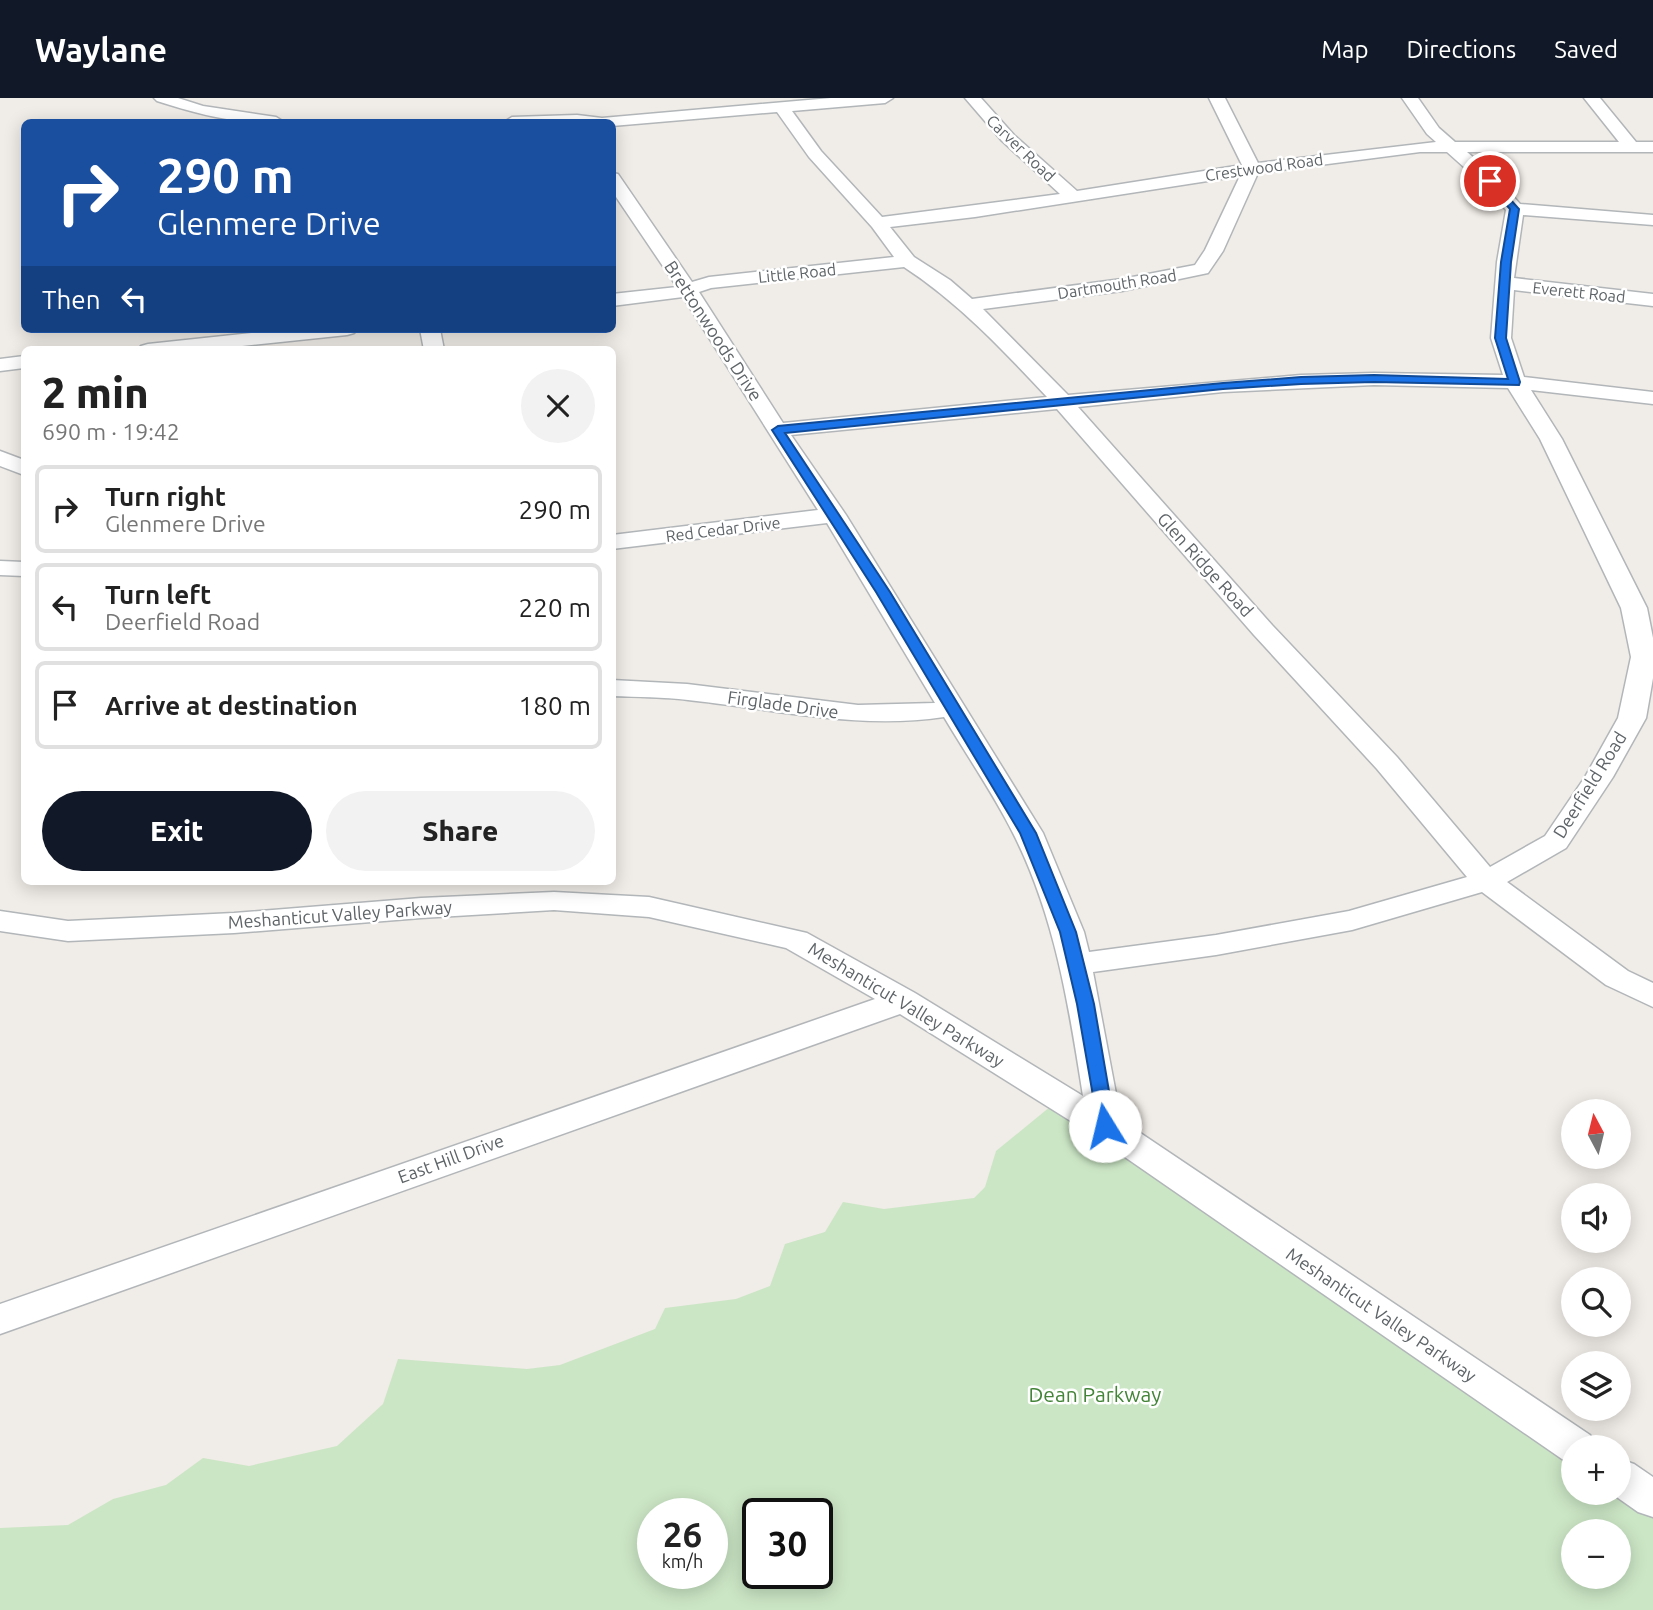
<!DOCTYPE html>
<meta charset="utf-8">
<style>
body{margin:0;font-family:Ubuntu,sans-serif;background:#f2f2f2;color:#222;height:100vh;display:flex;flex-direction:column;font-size:26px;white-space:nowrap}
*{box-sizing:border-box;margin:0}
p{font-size:23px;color:#767676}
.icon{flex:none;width:38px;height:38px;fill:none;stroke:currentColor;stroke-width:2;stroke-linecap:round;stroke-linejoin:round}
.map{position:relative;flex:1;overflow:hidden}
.side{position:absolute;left:21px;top:248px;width:595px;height:539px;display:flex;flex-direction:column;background:#fff;border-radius:10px;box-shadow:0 4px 18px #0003}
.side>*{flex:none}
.hud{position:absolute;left:21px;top:21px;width:595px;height:214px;border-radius:10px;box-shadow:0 4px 18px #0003;background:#1a4fa0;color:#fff;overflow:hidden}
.needle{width:46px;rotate:353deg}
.tools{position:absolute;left:1561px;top:1001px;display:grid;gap:14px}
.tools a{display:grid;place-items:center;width:70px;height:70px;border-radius:50%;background:#fff;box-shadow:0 4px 18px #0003;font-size:35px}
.speed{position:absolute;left:637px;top:1400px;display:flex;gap:14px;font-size:35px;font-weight:700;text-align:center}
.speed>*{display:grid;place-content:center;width:91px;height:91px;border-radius:50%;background:#fff;box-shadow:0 4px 18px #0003;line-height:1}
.speed small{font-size:18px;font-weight:400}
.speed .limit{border:4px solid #111;border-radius:10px;background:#fff;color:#111}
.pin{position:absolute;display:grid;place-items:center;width:60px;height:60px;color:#fff;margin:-30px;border:4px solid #fff;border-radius:50%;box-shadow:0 2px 7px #0007}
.me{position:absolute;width:77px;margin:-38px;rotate:351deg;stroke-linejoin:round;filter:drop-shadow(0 0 5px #0008)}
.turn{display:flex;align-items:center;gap:24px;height:147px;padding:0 21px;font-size:32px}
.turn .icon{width:91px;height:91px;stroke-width:2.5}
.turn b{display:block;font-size:49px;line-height:60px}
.then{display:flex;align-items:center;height:66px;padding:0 21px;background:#0003;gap:14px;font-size:26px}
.round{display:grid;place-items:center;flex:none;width:74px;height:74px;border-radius:37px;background:#f2f2f2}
.head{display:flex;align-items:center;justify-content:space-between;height:119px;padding:0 21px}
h1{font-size:42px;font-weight:800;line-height:52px}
.primary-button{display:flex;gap:14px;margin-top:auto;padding:14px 21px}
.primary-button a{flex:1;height:80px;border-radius:42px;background:#111827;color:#fff;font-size:28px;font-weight:800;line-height:80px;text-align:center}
.primary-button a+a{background:#f2f2f2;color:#222}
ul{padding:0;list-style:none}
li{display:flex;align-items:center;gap:21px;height:88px;margin:0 14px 10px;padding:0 7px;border:4px solid #e0e0e0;border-radius:10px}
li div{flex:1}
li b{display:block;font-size:26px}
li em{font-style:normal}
header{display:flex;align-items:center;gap:42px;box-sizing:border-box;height:98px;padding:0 35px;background:#111827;color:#fff}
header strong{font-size:33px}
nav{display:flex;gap:38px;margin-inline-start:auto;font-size:24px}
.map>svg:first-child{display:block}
</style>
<header>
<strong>Waylane</strong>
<nav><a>Map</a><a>Directions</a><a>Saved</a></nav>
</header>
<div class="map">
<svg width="1653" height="1512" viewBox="0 0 1653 1512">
<rect width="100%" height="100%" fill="#f0ece7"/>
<path fill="#cbe6c5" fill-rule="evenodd" d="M1062 999 1579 1349H1573V1395H1619V1376L1653 1400V1512H0V1430L68 1427 113 1401 166 1387 203 1360 249 1368 337 1348 383 1306 398 1261 527 1271 560 1267 655 1231 665 1210 736 1201 770 1188 785 1146 825 1134 843 1104 884 1111 974 1100 985 1089 996 1053ZM653 1416H712V1475H653ZM758 1416H817V1475H758ZM1573 1433H1619V1479H1573Z"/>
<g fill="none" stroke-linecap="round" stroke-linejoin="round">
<defs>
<g id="street">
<path d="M154 0H178L203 8 276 19 284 24C241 28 198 16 157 3Z"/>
<path d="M831 0H893L885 5 792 13 821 53 882 119 1060 96 1002 43 965 0H981L1014 37 1077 93 1242 67 1209 0H1225L1258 65 1436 44 1427 36 1402 0H1418L1439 30 1455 44H1619L1584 0H1600L1636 44H1653V54H1467L1496 79 1520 106 1653 117V127L1523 117 1514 180 1653 196V208L1514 192 1511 240 1524 279 1653 294V306L1531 292 1562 341 1647 510 1653 540V580L1646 620 1613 679 1566 750 1507 784 1628 873 1653 885V909L1606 887 1482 794 1352 832 1216 857 1093 874 1121 1022 1590 1337 1596 1349H1573V1365L1562 1361 1093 1037 900 916 0 1236V1206L875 901 786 850 649 819 554 812 421 820 234 835 68 843 0 833V813L68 823 234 815 421 800 554 794 649 799 807 835 915 895 1083 998C1069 908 1055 818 1013 735 993 695 967 658 944 619 857 632 774 611 688 602 663 599 638 599 612 598V582L687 586 858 607 935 605 827 425 612 451V437L818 412 683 199 612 208V196L677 189 612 93V75L618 76 692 184 709 179 894 159 872 129 809 59 777 14 612 28V24H504L512 19 577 17 602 20ZM1420 54H1447L1484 87 1506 112 1497 164 1491 240 1503 277 1374 275 1301 277 1068 297 983 211 1122 193 1208 175 1223 153 1258 75ZM1240 78 1205 152 1195 167 1122 181 972 201 950 182 914 159 890 129 975 119ZM904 169C959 205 1002 251 1047 299L783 325 699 194 711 190ZM1374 287 1508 290 1540 341 1621 510 1631 559 1618 620 1585 679 1545 738 1490 769 1397 659 1272 527 1078 309 1223 294ZM1057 311 1254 537 1377 671 1467 779 1349 813 1216 837 1089 854 1084 834 1043 735 846 417 791 337Z"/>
<polygon points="290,231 357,231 354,235 347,237 205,252 138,252 141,248 148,246"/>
<polygon points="420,231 440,231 444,252 424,252"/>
<polygon points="24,258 24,270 0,273 0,261"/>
<polygon points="0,353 24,362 24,377 0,368"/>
<polygon points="0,463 24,464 24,478 0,477"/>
<polygon points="1619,1361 1634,1366 1653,1379 1653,1419 1638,1414 1611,1395 1619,1395"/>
</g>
</defs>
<use href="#street" stroke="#b2b6b9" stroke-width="3"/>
<use href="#street" fill="#fff" fill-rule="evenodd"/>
</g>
<polygon fill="#1a73e8" stroke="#114b97" stroke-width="2" points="1487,82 1493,82 1519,111 1511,164 1506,240 1520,284 1519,287 1374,284 1301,286 1223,291 785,335 890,494 1036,735 1076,834 1094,906 1115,1028 1112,1032 1099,1032 1077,906 1060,834 1020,735 876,494 772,332 778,328 1223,285 1301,279 1374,277 1508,281 1495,240 1501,164 1510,111 1487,85"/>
<g text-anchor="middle" stroke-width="5" stroke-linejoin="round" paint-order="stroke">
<g font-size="16" fill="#5e6467" stroke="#fff">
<text transform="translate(1021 50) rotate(44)" y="6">Carver Road</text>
<text transform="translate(1264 69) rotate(-8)" y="6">Crestwood Road</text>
<text transform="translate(797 175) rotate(-6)" y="6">Little Road</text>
<text transform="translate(1117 186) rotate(-9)" y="6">Dartmouth Road</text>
<text transform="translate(1579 194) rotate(6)" y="6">Everett Road</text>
<text transform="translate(723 431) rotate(-7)" y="6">Red Cedar Drive</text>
</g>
<g font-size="18" fill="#5e6467" stroke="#fff">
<text transform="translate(713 233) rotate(57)" y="6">Brettonwoods Drive</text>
<text transform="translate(1205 467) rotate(48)" y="6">Glen Ridge Road</text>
<text transform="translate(783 607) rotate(8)" y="6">Firglade Drive</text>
<text transform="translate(1590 687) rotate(-58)" y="6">Deerfield Road</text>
<text transform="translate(340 817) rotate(-4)" y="6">Meshanticut Valley Parkway</text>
<text transform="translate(906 907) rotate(31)" y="6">Meshanticut Valley Parkway</text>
<text transform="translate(451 1061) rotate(-20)" y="6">East Hill Drive</text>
<text transform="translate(1381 1217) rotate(34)" y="6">Meshanticut Valley Parkway</text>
</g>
<g font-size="21" fill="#438438" stroke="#fff">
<text x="1095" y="1304">Dean Parkway</text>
</g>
</g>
</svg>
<div class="tools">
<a><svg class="needle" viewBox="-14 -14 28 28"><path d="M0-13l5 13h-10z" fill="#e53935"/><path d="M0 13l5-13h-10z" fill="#767676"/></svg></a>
<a><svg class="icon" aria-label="sound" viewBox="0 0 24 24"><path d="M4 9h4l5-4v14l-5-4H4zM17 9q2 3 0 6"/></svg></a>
<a><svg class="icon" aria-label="search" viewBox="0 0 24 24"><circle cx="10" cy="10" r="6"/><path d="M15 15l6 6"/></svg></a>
<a><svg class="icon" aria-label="layers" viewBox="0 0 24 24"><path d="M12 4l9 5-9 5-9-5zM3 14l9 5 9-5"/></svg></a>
<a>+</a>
<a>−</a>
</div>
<div class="speed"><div>26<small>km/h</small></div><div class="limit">30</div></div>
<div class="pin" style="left:1490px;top:83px;background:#d93025"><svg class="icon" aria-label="arrive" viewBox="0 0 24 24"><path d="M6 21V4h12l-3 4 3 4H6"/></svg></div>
<svg class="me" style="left:1105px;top:1028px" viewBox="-20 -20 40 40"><circle r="19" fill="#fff"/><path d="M0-13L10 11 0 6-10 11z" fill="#1a73e8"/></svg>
<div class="hud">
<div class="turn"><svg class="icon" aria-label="right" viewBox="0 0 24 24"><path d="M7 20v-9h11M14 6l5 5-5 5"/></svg><div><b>290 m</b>Glenmere Drive</div></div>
<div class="then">Then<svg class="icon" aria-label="left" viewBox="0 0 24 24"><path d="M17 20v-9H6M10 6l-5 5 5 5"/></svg></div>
</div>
<section class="side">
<div class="head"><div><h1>2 min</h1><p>690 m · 19:42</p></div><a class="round"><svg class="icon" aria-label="close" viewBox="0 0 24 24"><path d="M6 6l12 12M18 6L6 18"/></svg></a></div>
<ul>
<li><svg class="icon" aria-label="right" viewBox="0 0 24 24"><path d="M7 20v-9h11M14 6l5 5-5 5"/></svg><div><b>Turn right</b><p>Glenmere Drive</p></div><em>290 m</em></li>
<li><svg class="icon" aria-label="left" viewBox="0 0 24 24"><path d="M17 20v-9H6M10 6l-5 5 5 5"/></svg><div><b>Turn left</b><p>Deerfield Road</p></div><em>220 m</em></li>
<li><svg class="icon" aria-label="arrive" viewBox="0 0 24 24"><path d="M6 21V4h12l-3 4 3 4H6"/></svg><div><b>Arrive at destination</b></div><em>180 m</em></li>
</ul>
<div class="primary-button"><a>Exit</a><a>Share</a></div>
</section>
</div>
